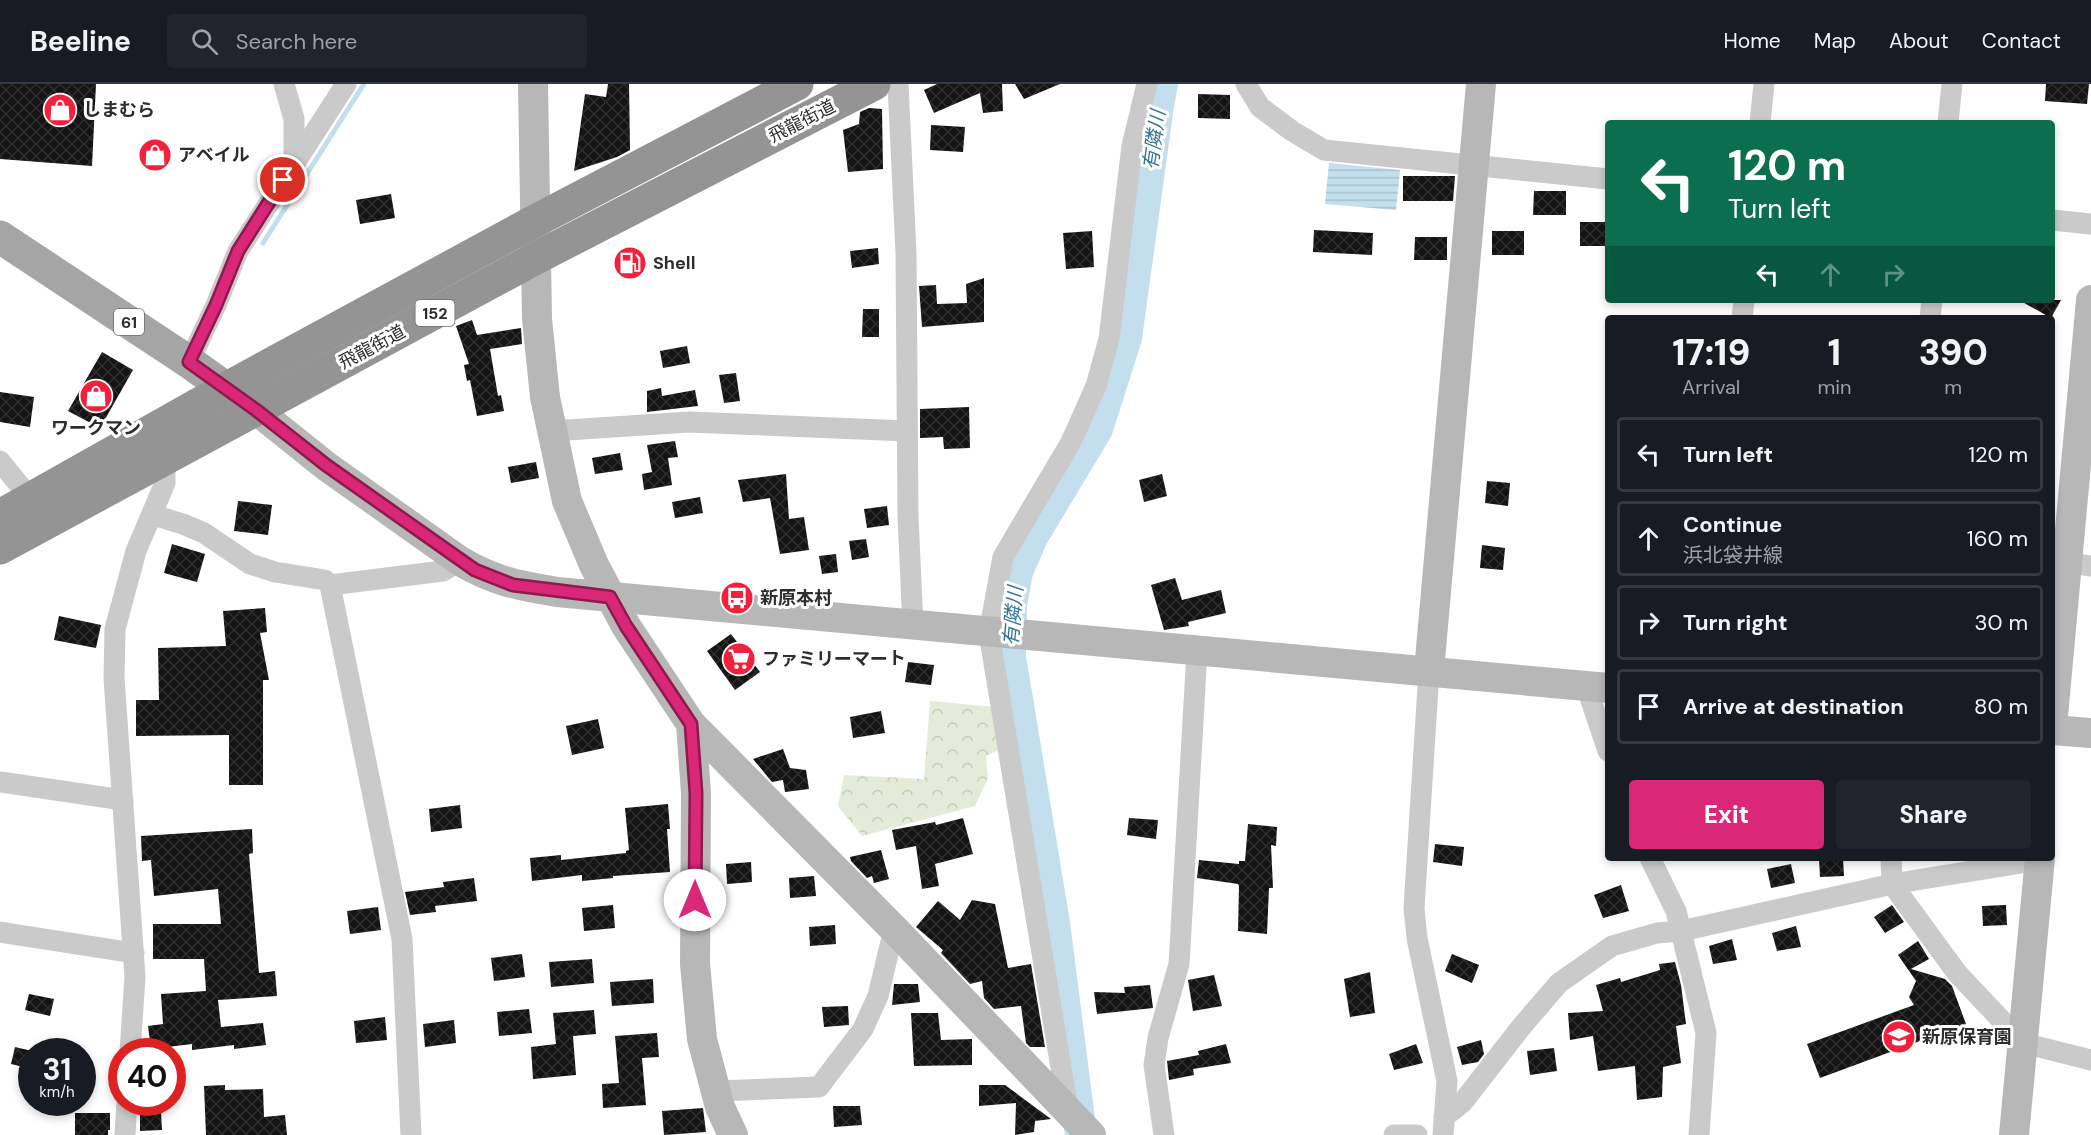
<!DOCTYPE html>
<meta charset="utf-8">
<style>
body{margin:0;font-family:"DM Sans","Noto Sans JP",sans-serif;background:#20242c;color:#f1f3f6;height:100vh;display:flex;flex-direction:column;font-size:22px;white-space:nowrap}
*{box-sizing:border-box;margin:0}
p{font-size:20px;color:#9ea1a6}
.icon{flex:none;width:33px;height:33px;fill:none;stroke:currentColor;stroke-width:2;stroke-linecap:round;stroke-linejoin:round}
.map{position:relative;flex:1;overflow:hidden}
.drawer{position:absolute;left:1605px;top:231px;width:450px;height:546px;display:flex;flex-direction:column;background:#171b24;border-radius:6px;box-shadow:0 3px 9px #0003}
.drawer>*{flex:none}
.top-card{position:absolute;left:1605px;top:36px;width:450px;height:183px;border-radius:6px;box-shadow:0 3px 9px #0003;background:#0b6e4f;color:#fff;overflow:hidden}
.speed{position:absolute;left:18px;top:954px;display:flex;gap:12px;font-size:30px;font-weight:700;text-align:center}
.speed>*{display:grid;place-content:center;width:78px;height:78px;border-radius:50%;background:#171b24;box-shadow:0 3px 9px #0003;line-height:1}
.speed small{font-size:15px;font-weight:400}
.speed .limit{border:9px solid #d22;background:#fff;color:#111}
.pin{position:absolute;display:grid;place-items:center;width:51px;height:51px;color:#fff;margin:-26px;border:3px solid #fff;border-radius:50%;box-shadow:0 2px 6px #0007}
.me{position:absolute;width:66px;margin:-33px;rotate:0deg;stroke-linejoin:round;filter:drop-shadow(0 0 4px #0008)}
.turn{display:flex;align-items:center;gap:21px;height:126px;padding:0 24px;font-size:27px}
.turn .icon{width:78px;height:78px;stroke-width:2.5}
.turn b{display:block;font-size:42px;line-height:51px}
.lanes{display:flex;align-items:center;height:57px;padding:0 24px;background:#0003;justify-content:center;gap:30px;direction:ltr}
.lanes .off{opacity:.35}
.eta{display:flex;justify-content:space-evenly;align-items:center;height:102px;text-align:center}
.eta b{font-size:36px;font-weight:800;line-height:42px}
.action{display:flex;gap:12px;margin-top:auto;padding:12px 24px}
.action a{flex:1;height:69px;border-radius:6px;background:#db2777;color:#fff;font-size:24px;font-weight:800;line-height:69px;text-align:center}
.action a+a{background:#20242c;color:#f1f3f6}
ul{padding:0;list-style:none}
li{display:flex;align-items:center;gap:18px;height:75px;margin:0 12px 9px;padding:0 12px;border:3px solid #363941;border-radius:6px}
li div{flex:1}
li b{display:block;font-size:22px}
li em{font-style:normal}
header{display:flex;align-items:center;gap:36px;box-sizing:border-box;height:84px;padding:0 30px;background:#171b24;border-bottom:2px solid #363941}
header strong{font-size:28px}
nav{display:flex;gap:33px;margin-inline-start:auto;font-size:21px}
.search{width:420px;height:54px;background:#20242c;display:flex;align-items:center;gap:15px;box-sizing:border-box;padding:0 21px;border-radius:6px;color:#9ea1a6;font-size:22px}
.map>svg:first-child{display:block}
</style>
<header>
<strong>Beeline</strong>
<div class="search"><svg class="icon" aria-label="search" viewBox="0 0 24 24"><circle cx="10" cy="10" r="6"/><path d="M15 15l6 6"/></svg>Search here</div>
<nav><a>Home</a><a>Map</a><a>About</a><a>Contact</a></nav>
</header>
<div class="map">
<svg width="2091" height="1051" viewBox="0 0 2091 1051">
<defs>
<pattern id="forest-crowns" width="20" height="18" patternUnits="userSpaceOnUse" patternTransform="scale(1.5)"><rect width="20" height="18" fill="#e4ecd9"/><path d="M2 6a3 3 0 1 1 6 0M12 15a3 3 0 1 1 6 0" fill="none" stroke="#c4cbbb"/></pattern>
<pattern id="water-rules" width="6" height="5" patternUnits="userSpaceOnUse" patternTransform="scale(1.5)"><rect width="6" height="5" fill="#c3dfed"/><path d="M0 2.5h6" fill="none" stroke="#a8c0cc"/></pattern>
<pattern id="building-cross-hatch" width="8" height="8" patternUnits="userSpaceOnUse" patternTransform="scale(1.5)"><rect width="8" height="8" fill="#141414"/><path d="M0 0l8 8M0 8l8-8" fill="none" stroke="#2e2e2e"/></pattern>
</defs>
<rect width="100%" height="100%" fill="#fff"/>
<polygon fill="url(#forest-crowns)" points="930,617 995,623 999,666 986,672 988,694 975,722 862,752 838,722 844,691 924,695"/>
<polygon fill="url(#water-rules)" points="1329,79 1400,86 1396,126 1325,120"/>
<g fill="none" stroke-linecap="round" stroke-linejoin="round">
<polyline stroke="#c3dfed" stroke-width="5" points="263,159 364,0"/>
<polyline stroke="#c3dfed" stroke-width="32" points="1081,1051 1054,839 1010,573 1011,521 1017,488 1032,453 1097,345 1126,254 1158,21 1162,0"/>
</g>
<g fill="url(#building-cross-hatch)">
<polygon points="0,0 96,0 92,82 0,75"/>
<polygon points="608,0 629,0 630,66 617,73 574,87 585,10 606,13"/>
<polygon points="937,0 1002,0 1003,27 983,29 980,9 934,29 924,6"/>
<polygon points="1015,0 1060,0 1024,15"/>
<polygon points="2046,0 2089,0 2087,20 2045,17"/>
<polygon points="1198,10 1230,11 1230,35 1198,34"/>
<polygon points="869,24 882,25 883,85 848,88 843,46 859,40 860,28"/>
<polygon points="931,41 965,43 963,68 930,66"/>
<polygon points="1403,92 1455,92 1453,117 1403,117"/>
<polygon points="1534,107 1566,107 1566,131 1533,131"/>
<polygon points="391,110 395,134 360,140 356,116"/>
<rect x="1580" y="138" width="28" height="24"/>
<polygon points="1314,146 1373,149 1372,171 1313,168"/>
<polygon points="1092,147 1094,183 1066,185 1063,149"/>
<rect x="1492" y="147" width="32" height="24"/>
<polygon points="1415,153 1447,153 1447,176 1414,176"/>
<polygon points="878,164 879,180 852,184 850,167"/>
<polygon points="984,194 984,238 922,243 919,202 936,201 937,220 967,219 966,200"/>
<polygon points="2019,216 2061,216 2051,234"/>
<polygon points="863,225 879,225 879,253 862,253"/>
<polygon points="472,236 477,251 521,244 522,260 490,265 498,312 501,311 504,327 477,332 470,296 467,297 464,281 469,280 456,242"/>
<polygon points="687,262 690,279 663,284 660,267"/>
<polygon points="102,268 133,286 100,344 68,327"/>
<polygon points="736,289 740,317 724,319 719,291"/>
<polygon points="661,304 662,312 695,306 698,322 647,328 647,307"/>
<polygon points="0,308 34,313 30,343 0,338"/>
<polygon points="969,323 970,364 944,365 943,353 920,354 920,325"/>
<polygon points="675,357 678,373 668,374 672,401 644,406 642,390 652,388 647,361"/>
<polygon points="620,369 623,386 595,390 592,374"/>
<polygon points="536,378 539,394 511,399 508,383"/>
<polygon points="786,390 789,435 804,433 809,466 780,470 770,414 743,418 738,396"/>
<polygon points="1162,390 1167,412 1144,418 1139,396"/>
<polygon points="1487,397 1510,399 1508,422 1485,419"/>
<polygon points="700,413 703,429 675,434 672,418"/>
<polygon points="238,417 272,421 268,451 234,447"/>
<polygon points="887,422 889,441 867,444 864,425"/>
<polygon points="866,455 869,473 852,476 849,457"/>
<polygon points="172,460 205,470 197,498 164,489"/>
<polygon points="1482,461 1505,464 1503,486 1480,484"/>
<polygon points="836,470 838,488 822,490 819,472"/>
<polygon points="1175,494 1182,516 1221,506 1226,529 1188,538 1189,542 1164,546 1151,501"/>
<polygon points="265,524 267,548 260,549 269,596 263,596 263,701 229,701 229,651 136,652 136,616 159,616 158,564 226,562 223,527"/>
<polygon points="59,532 101,541 96,564 54,556"/>
<polygon points="731,550 760,588 735,606 707,567"/>
<polygon points="908,578 934,581 931,601 905,598"/>
<polygon points="881,627 885,649 853,654 850,633"/>
<polygon points="598,635 604,664 572,671 566,642"/>
<polygon points="783,665 790,684 806,686 809,705 785,708 783,696 772,698 753,675"/>
<polygon points="668,720 670,745 667,745 670,788 613,792 613,794 582,797 582,791 532,797 530,774 561,771 561,776 626,769 626,767 629,766 625,724"/>
<polygon points="460,721 462,744 431,748 429,725"/>
<polygon points="963,734 973,770 935,780 939,802 922,805 916,762 896,766 892,746 935,738 936,741"/>
<polygon points="1129,734 1158,736 1156,755 1127,751"/>
<polygon points="1248,740 1277,743 1276,762 1271,761 1273,804 1269,804 1267,850 1238,847 1239,802 1238,800 1197,794 1199,776 1239,780 1239,777 1245,777"/>
<polygon points="252,745 253,769 249,770 259,889 275,887 277,912 218,916 221,943 263,939 266,961 234,965 234,961 192,966 192,960 151,965 148,942 163,940 161,910 206,907 204,875 153,875 153,840 221,840 218,805 154,812 151,776 142,777 141,752"/>
<polygon points="1435,760 1464,763 1462,782 1433,778"/>
<polygon points="881,766 889,795 874,799 872,792 867,794 851,777 850,773"/>
<polygon points="1819,774 1843,774 1844,792 1820,793"/>
<polygon points="751,778 752,798 727,800 726,780"/>
<polygon points="1791,780 1795,799 1771,804 1767,785"/>
<polygon points="814,792 816,812 790,814 789,794"/>
<polygon points="474,794 477,817 435,822 436,828 410,831 405,808 444,803 443,798"/>
<polygon points="1621,801 1629,827 1603,834 1594,811"/>
<polygon points="972,816 995,820 1008,884 1031,880 1045,963 1030,963 1026,959 1021,922 994,925 984,914 982,897 970,900 941,869 943,866 916,843 938,817 960,836"/>
<polygon points="613,821 615,844 584,847 582,824"/>
<polygon points="1892,821 1904,838 1885,849 1874,833"/>
<polygon points="2006,821 2007,841 1983,842 1982,822"/>
<polygon points="378,823 381,846 350,850 347,827"/>
<polygon points="835,841 836,860 810,862 809,843"/>
<polygon points="1796,842 1801,863 1777,867 1772,849"/>
<polygon points="1732,855 1737,876 1713,880 1709,862"/>
<polygon points="1918,857 1929,875 1911,885 1945,895 1952,902 1966,940 1820,994 1807,960 1914,921 1909,913 1916,897 1898,871"/>
<polygon points="522,870 525,893 494,897 491,874"/>
<polygon points="1452,870 1479,881 1472,899 1445,887"/>
<polygon points="592,875 594,899 551,903 549,878"/>
<polygon points="1675,878 1681,901 1686,940 1676,942 1681,979 1663,983 1662,1013 1637,1016 1635,982 1598,987 1593,952 1570,956 1568,929 1603,927 1596,901 1620,894 1621,898 1660,886 1659,880"/>
<polygon points="1370,888 1375,929 1350,933 1344,895"/>
<polygon points="1214,891 1222,922 1193,927 1188,896"/>
<polygon points="653,895 654,919 612,922 610,898"/>
<polygon points="894,900 918,900 920,918 892,921"/>
<polygon points="1150,901 1153,924 1097,930 1094,908 1125,909 1124,903"/>
<polygon points="29,910 54,915 50,932 25,926"/>
<polygon points="848,922 849,941 824,943 822,923"/>
<polygon points="529,925 532,949 499,952 497,928"/>
<polygon points="594,926 596,950 573,952 576,991 533,995 531,963 556,960 553,929"/>
<polygon points="911,929 938,929 941,956 972,955 972,981 914,982"/>
<polygon points="385,933 387,956 356,959 354,937"/>
<polygon points="454,936 456,959 425,963 423,940"/>
<polygon points="657,949 659,973 642,974 646,1021 603,1024 602,1000 619,999 615,952"/>
<polygon points="1481,956 1484,970 1478,978 1462,981 1457,963"/>
<polygon points="1226,960 1231,979 1193,985 1194,991 1169,996 1167,977 1199,971 1198,967"/>
<polygon points="1416,960 1423,979 1394,986 1389,970"/>
<polygon points="15,963 32,967 32,985 11,980"/>
<polygon points="1554,964 1557,987 1530,991 1527,967"/>
<polygon points="225,1001 225,1006 263,1005 264,1033 285,1031 287,1051 206,1051 204,1002"/>
<polygon points="979,1001 1005,1001 1051,1035 1035,1037 1034,1048 1015,1051 1016,1019 979,1022"/>
<polygon points="833,1022 860,1022 862,1041 834,1043"/>
<polygon points="703,1024 706,1048 664,1051 662,1027"/>
<polygon points="140,1028 161,1028 162,1046 140,1047"/>
<polygon points="75,1029 110,1029 110,1046 108,1046 108,1051 75,1051"/>
</g>
<g fill="none" stroke-linecap="round" stroke-linejoin="round">
<g stroke="#cacaca" stroke-width="21">
<polyline points="284,0 294,35 294,79"/>
<polyline points="898,0 906,169 908,433 913,542"/>
<polyline points="1246,0 1260,23 1292,47 1324,66 1608,95"/>
<polyline points="1760,39 1764,0"/>
<polyline points="1948,39 1952,0"/>
<polyline points="2052,136 2091,140"/>
<polyline points="1742,234 1744,216"/>
<polyline points="1930,234 1932,216"/>
<polyline points="189,278 216,221 238,167 346,0"/>
<polyline points="552,347 689,338 907,347"/>
<polyline points="0,377 30,414"/>
<polyline points="153,431 183,440 204,449 250,480 275,488 325,496 330,501"/>
<polyline points="2052,476 2091,482"/>
<polyline points="1429,587 1414,824 1417,854 1447,997 1443,1051"/>
<polyline points="1586,602 1608,667"/>
<polyline points="0,698 123,716"/>
<polyline points="1650,774 1676,827 1706,949 1699,1051"/>
<polyline points="2040,776 1892,800 1957,889 2023,959 2091,976"/>
<polyline points="0,848 134,869"/>
<polyline points="130,968 135,893 114,594 115,545 136,467 165,399 165,373"/>
<polyline points="716,1007 819,1003 863,945 878,912 894,845"/>
<polyline points="1068,1026 989,549 1003,473 1071,358 1096,302 1109,255 1132,62 1147,0"/>
<polyline points="1444,1033 1462,1019 1522,942 1559,899 1612,862 1657,849 1681,847 1884,802 1892,800 1891,774"/>
<polyline points="125,1051 127,1018"/>
<polyline points="411,1051 402,855 330,501 443,487 460,477"/>
<polyline points="1164,1051 1154,981 1158,954 1179,880 1197,568"/>
<polyline points="1394,1051 1417,1051"/>
</g>
<g stroke="#b7b7b7" stroke-width="30">
<polyline points="533,0 537,235 545,313 567,417 594,481 626,542 691,640 696,709 695,880 702,955 720,1023 733,1051"/>
<path d="M256 326 326 382 460 477C494 497 519 502 557 508L1608 604"/>
<polyline points="1429,587 1481,0"/>
<polyline points="691,640 894,845 1091,1051"/>
<polyline points="2052,643 2091,216"/>
<polyline points="2052,646 2091,649"/>
<polyline points="2014,1051 2040,774"/>
</g>
<polyline stroke="#a5a5a5" stroke-width="33" points="0,153 189,278 247,319"/>
<g stroke="#949494" stroke-width="33">
<polyline points="0,432 227,304 535,137 797,0"/>
<polyline points="0,464 536,174 874,0"/>
</g>
</g>
<g fill="none" stroke-linecap="round" stroke-linejoin="round">
<defs>
<polyline id="route" points="283,96 238,167 216,221 189,278 256,326 326,381 475,486 513,501 610,513 626,542 691,640 696,709 695,816"/>
</defs>
<use href="#route" stroke="#8e194d" stroke-width="15"/>
<use href="#route" stroke="#db2777" stroke-width="10"/>
</g>
<defs>
<symbol id="shop-disc" viewBox="-11 -11 22 22"><circle r="9.5" fill="#f1213d" stroke="#fff"/><path d="M-5-2.5h2.3a2.7 3.5 0 0 1 5.4 0H5L5.5 6h-11ZM-1.5-2.5h3a1.5 2.3 0 0 0-3 0Z" fill="#fff"/></symbol>
<symbol id="fuel-disc" viewBox="-11 -11 22 22"><circle r="9.5" fill="#f1213d" stroke="#fff"/><path d="M-5.5-6h7V0h2V4h1.3V-2.5L3-4.5l.8-.8L6-3V5H2.5V1h-1V6h-7ZM-4.2-4.7v3.2H.2V-4.7Z" fill="#fff"/></symbol>
<symbol id="bus-disc" viewBox="-11 -11 22 22"><circle r="9.5" fill="#f1213d" stroke="#fff"/><path d="M-5-6H5V4H4V6H2V4H-2V6H-4V4H-5ZM-3.5-4V0h7V-4ZM-3.5 1.2v1.5H-2V1.2ZM2 1.2v1.5H3.5V1.2Z" fill="#fff"/></symbol>
<symbol id="supermarket-disc" viewBox="-11 -11 22 22"><circle r="9.5" fill="#f1213d" stroke="#fff"/><path d="M-6-5.5h2.5l.6 2H6L4.5 2H-2.5L-4.4-4H-6ZM-1.5 3.2a1.3 1.3 0 1 0 .1 0ZM3 3.2a1.3 1.3 0 1 0 .1 0Z" fill="#fff"/></symbol>
<symbol id="school-disc" viewBox="-11 -11 22 22"><circle r="9.5" fill="#f1213d" stroke="#fff"/><path d="M0-5L7-2L0 1L-7-2ZM-4 1L0 2.5L4 1V4Q0 6-4 4Z" fill="#fff"/></symbol>
</defs>
<g fill-rule="evenodd">
<use href="#shop-disc" x="41" y="7" width="38" height="38"/>
<use href="#shop-disc" x="136" y="52" width="38" height="38"/>
<use href="#fuel-disc" x="611" y="160" width="38" height="38"/>
<use href="#shop-disc" x="77" y="293" width="38" height="38"/>
<use href="#bus-disc" x="718" y="495" width="38" height="38"/>
<use href="#supermarket-disc" x="720" y="556" width="38" height="38"/>
<use href="#school-disc" x="1880" y="934" width="38" height="38"/>
</g>
<g text-anchor="middle" stroke-width="6" stroke-linejoin="round" paint-order="stroke">
<g fill="#fff" stroke="#6c6c6c" stroke-width="1.5">
<rect x="415.5" y="216" width="39" height="26" rx="4.5"/>
<rect x="114" y="225" width="30" height="26" rx="4.5"/>
</g>
<g font-size="16" font-weight="bold" fill="#2d2d2d">
<text x="435" y="235">152</text>
<text x="129" y="244">61</text>
</g>
<g font-size="18" font-weight="bold" fill="#2d2d2d" stroke="#fff" text-anchor="start">
<text x="83" y="32">しまむら</text>
<text x="178" y="77">アベイル</text>
<text x="653" y="185">Shell</text>
<text x="96" y="350" text-anchor="middle">ワークマン</text>
<text x="760" y="520">新原本村</text>
<text x="762" y="581">ファミリーマート</text>
<text x="1922" y="959">新原保育園</text>
</g>
<g font-size="18" fill="#2d2d2d" stroke="#fff">
<text transform="translate(802 37) rotate(-27)" y="6">飛龍街道</text>
<text transform="translate(372 263) rotate(-28)" y="6">飛龍街道</text>
</g>
<g font-size="20" font-style="italic" fill="#367594" stroke="#fff">
<text transform="translate(1154 56) rotate(-82)" y="7">有隣川</text>
<text transform="translate(1013 532) rotate(-85)" y="7">有隣川</text>
</g>
</g>
</svg>
<div class="speed"><div>31<small>km/h</small></div><div class="limit">40</div></div>
<div class="pin" style="left:283px;top:96px;background:#d93025"><svg class="icon" aria-label="arrive" viewBox="0 0 24 24"><path d="M6 21V4h12l-3 4 3 4H6"/></svg></div>
<svg class="me" style="left:695px;top:816px" viewBox="-20 -20 40 40"><circle r="19" fill="#fff"/><path d="M0-13L10 11 0 6-10 11z" fill="#db2777"/></svg>
<div class="top-card">
<div class="turn"><svg class="icon" aria-label="left" viewBox="0 0 24 24"><path d="M17 20v-9H6M10 6l-5 5 5 5"/></svg><div><b>120 m</b>Turn left</div></div>
<div class="lanes"><svg class="icon" aria-label="left" viewBox="0 0 24 24"><path d="M17 20v-9H6M10 6l-5 5 5 5"/></svg><svg class="icon off" aria-label="ahead" viewBox="0 0 24 24"><path d="M12 20V5M6 11l6-6 6 6"/></svg><svg class="icon off" aria-label="right" viewBox="0 0 24 24"><path d="M7 20v-9h11M14 6l5 5-5 5"/></svg></div>
</div>
<section class="drawer">
<div class="eta">
<div><b>17:19</b><p>Arrival</p></div>
<div><b>1</b><p>min</p></div>
<div><b>390</b><p>m</p></div>
</div>
<ul>
<li><svg class="icon" aria-label="left" viewBox="0 0 24 24"><path d="M17 20v-9H6M10 6l-5 5 5 5"/></svg><div><b>Turn left</b></div><em>120 m</em></li>
<li><svg class="icon" aria-label="ahead" viewBox="0 0 24 24"><path d="M12 20V5M6 11l6-6 6 6"/></svg><div><b>Continue</b><p>浜北袋井線</p></div><em>160 m</em></li>
<li><svg class="icon" aria-label="right" viewBox="0 0 24 24"><path d="M7 20v-9h11M14 6l5 5-5 5"/></svg><div><b>Turn right</b></div><em>30 m</em></li>
<li><svg class="icon" aria-label="arrive" viewBox="0 0 24 24"><path d="M6 21V4h12l-3 4 3 4H6"/></svg><div><b>Arrive at destination</b></div><em>80 m</em></li>
</ul>
<div class="action"><a>Exit</a><a>Share</a></div>
</section>
</div>
